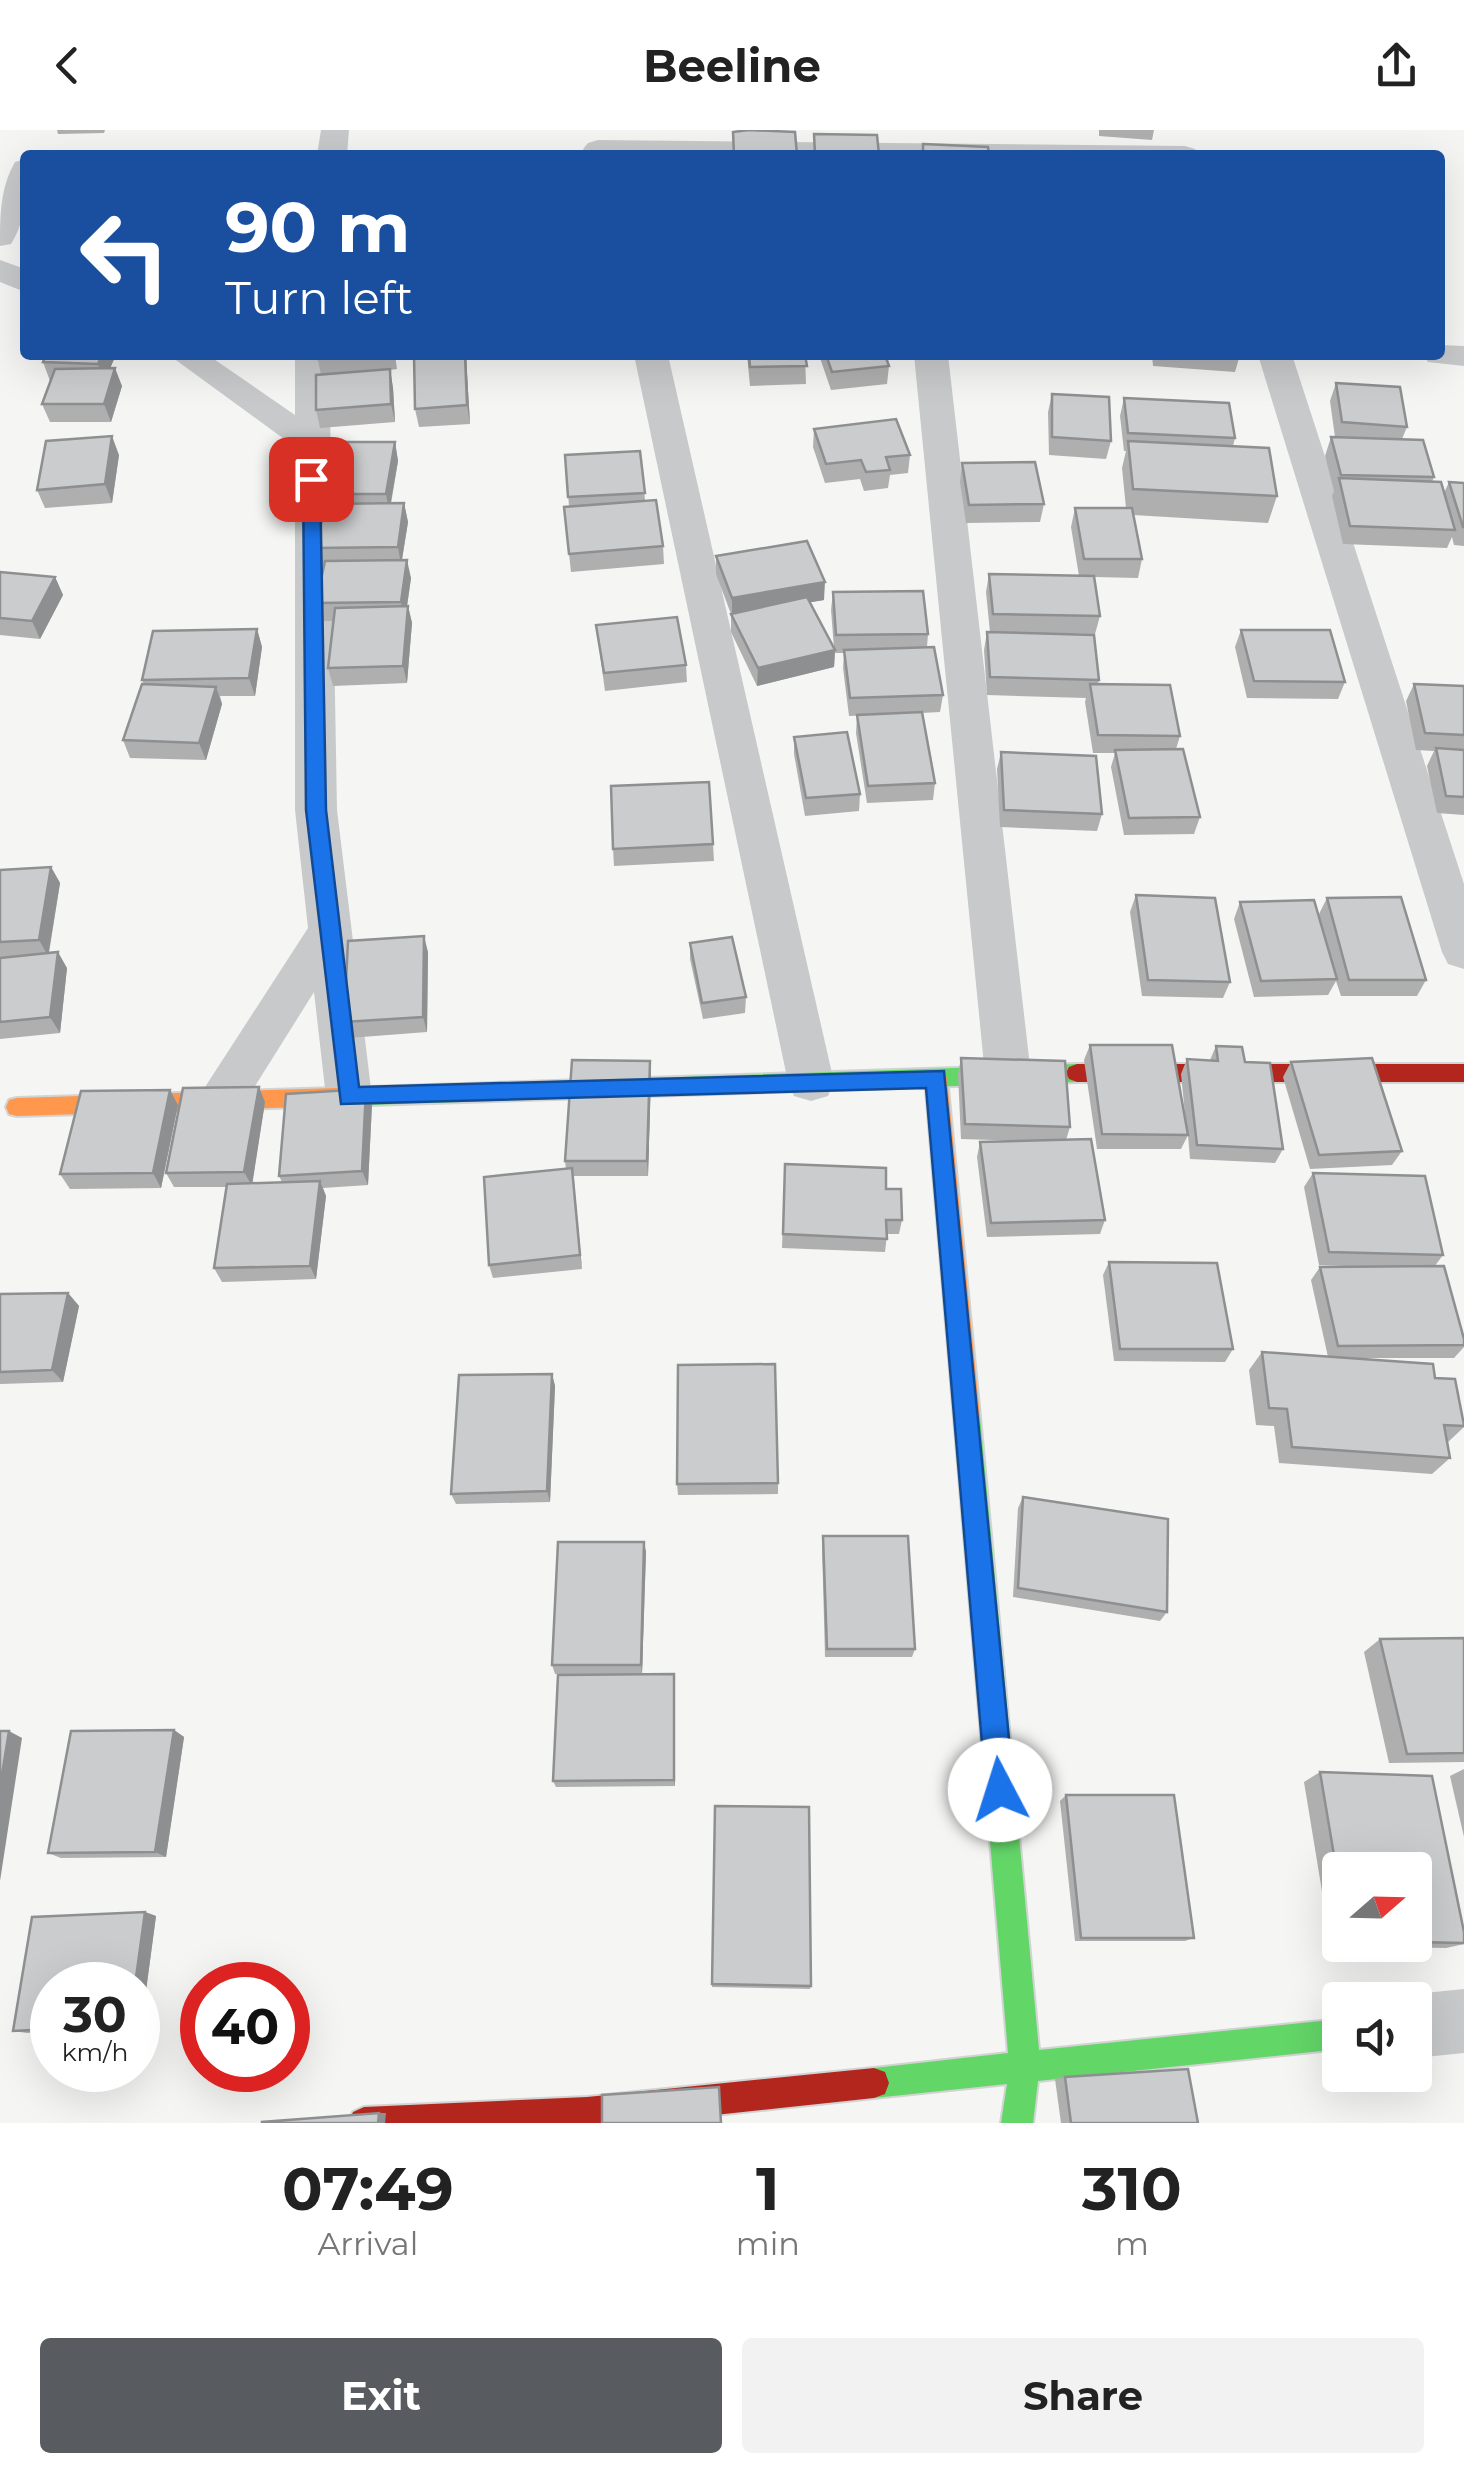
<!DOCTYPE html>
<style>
body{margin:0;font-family:Montserrat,sans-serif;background:#f2f2f2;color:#222;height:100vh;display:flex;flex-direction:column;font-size:38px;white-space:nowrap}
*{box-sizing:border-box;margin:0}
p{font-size:32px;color:#767676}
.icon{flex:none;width:55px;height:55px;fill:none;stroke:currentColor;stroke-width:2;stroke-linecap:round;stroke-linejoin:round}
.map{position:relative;height:1993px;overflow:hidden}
.sheet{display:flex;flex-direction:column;background:#fff;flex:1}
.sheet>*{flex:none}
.top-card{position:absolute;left:20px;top:20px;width:1425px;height:210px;border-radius:10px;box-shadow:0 10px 40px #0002;background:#1a4fa0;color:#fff;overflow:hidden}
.needle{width:65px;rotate:70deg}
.fabs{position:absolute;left:1322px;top:1722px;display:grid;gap:20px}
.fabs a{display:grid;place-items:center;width:110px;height:110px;border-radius:10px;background:#fff;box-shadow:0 10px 40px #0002;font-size:50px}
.speed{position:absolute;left:30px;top:1832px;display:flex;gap:20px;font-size:50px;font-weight:700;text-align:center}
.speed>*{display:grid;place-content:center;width:130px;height:130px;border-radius:50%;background:#fff;box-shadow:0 10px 40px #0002;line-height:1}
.speed small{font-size:25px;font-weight:400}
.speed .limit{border:15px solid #d22;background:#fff;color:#111}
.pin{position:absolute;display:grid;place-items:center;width:85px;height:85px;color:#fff;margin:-42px;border-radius:20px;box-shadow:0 5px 15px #0006}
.me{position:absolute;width:110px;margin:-55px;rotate:355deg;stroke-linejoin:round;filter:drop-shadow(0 0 8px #0008)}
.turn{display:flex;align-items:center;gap:35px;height:210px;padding:0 40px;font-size:45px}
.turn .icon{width:130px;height:130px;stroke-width:2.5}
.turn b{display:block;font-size:70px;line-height:85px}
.eta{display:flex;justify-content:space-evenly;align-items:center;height:170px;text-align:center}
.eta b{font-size:60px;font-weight:700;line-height:70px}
.primary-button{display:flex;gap:20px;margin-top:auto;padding:20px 40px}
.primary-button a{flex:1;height:115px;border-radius:10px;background:#585b5f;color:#fff;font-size:40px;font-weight:700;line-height:115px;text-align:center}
.primary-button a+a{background:#f2f2f2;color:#222}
header{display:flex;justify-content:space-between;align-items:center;height:130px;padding:0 40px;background:#fff;font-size:45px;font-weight:700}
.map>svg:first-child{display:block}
</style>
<header><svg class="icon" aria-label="back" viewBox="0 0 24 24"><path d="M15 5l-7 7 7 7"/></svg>Beeline<svg class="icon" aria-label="share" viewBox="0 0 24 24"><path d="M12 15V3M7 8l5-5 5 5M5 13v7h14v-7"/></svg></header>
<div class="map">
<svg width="1464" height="1993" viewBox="0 0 1464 1993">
<rect width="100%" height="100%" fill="#f5f5f4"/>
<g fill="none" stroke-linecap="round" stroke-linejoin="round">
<defs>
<g id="fast">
<polygon points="1077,934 1085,937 1088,943 1085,949 1077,952 369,975 361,973 358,966 361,959 369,957"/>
<polygon points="967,1275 976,1279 980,1287 1039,1920 1340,1889 1340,1919 1038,1951 1033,1993 1001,1993 1007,1954 874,1968 863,1964 859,1953 863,1942 874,1938 1008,1923 954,1287 958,1279"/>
</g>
<g id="slow">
<polygon points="936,939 944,942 947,948 980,1287 976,1295 967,1299 958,1295 954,1287 925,948 928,942"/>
<polygon points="369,957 377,959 380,966 377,973 369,975 17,986 9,984 6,977 9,970 17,968"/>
</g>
<g id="jam">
<polygon points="1077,934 1464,934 1464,952 1077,952 1069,949 1066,943 1069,937"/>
<polygon points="874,1938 885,1942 889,1953 885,1964 874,1968 640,1993 348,1993 353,1982 364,1977 587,1967"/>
</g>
</defs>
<use href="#fast" stroke="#d2d3d3" stroke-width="4"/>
<use href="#slow" stroke="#d2d3d3" stroke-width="4"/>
<use href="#jam" stroke="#d2d3d3" stroke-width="4"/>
<g fill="#c8c9ca" fill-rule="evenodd">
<polygon points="321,0 349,0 347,25 317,25"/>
<polygon points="598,10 1185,16 1195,19 1200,25 587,25 583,19 588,13"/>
<path d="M25 29C25 59 28 88 11 114L0 116C0 86 0 58 15 32Z"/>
<polygon points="0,130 25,139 25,162 0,152"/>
<polygon points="1440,215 1464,216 1464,236 1428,232 1423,225 1440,225"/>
<polygon points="169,225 208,225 295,285 295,225 329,225 337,680 372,967 366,981 349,987 332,981 326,967 314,862 237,985 220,991 203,985 196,971 308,798 295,680 295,317"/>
<polygon points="634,225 668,225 834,952 828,966 811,971 794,966 788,952"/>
<polygon points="914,225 948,225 1031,945 1024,959 1008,964 992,959 985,945"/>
<polygon points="1258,225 1292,225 1464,754 1464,839 1448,834 1442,822"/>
<polygon points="1464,1859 1464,1923 1415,1928 1415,1870 1400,1870 1415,1864"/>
</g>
<use href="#fast" fill="#63d668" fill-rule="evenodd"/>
<use href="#slow" fill="#ff974d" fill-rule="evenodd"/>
<use href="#jam" fill="#b3261e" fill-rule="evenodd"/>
</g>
<g fill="#afafb0" fill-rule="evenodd">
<polygon points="57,0 105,0 104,3 58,4"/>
<polygon points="1099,0 1154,0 1152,10 1099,6"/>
<polygon points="46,225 116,225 110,238 122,256 111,292 50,292 42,274 50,251 43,232"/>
<polygon points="317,225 395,225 397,239 390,240 393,258 395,292 320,298 316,280 321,245"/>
<polygon points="414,225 466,225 470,294 419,297 415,279"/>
<polygon points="747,225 805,225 806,254 750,256"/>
<polygon points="819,225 885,225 889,236 887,254 831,260"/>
<polygon points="1152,225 1240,225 1235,242 1153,236"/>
<polygon points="1336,253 1407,297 1402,309 1434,347 1432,352 1444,363 1449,352 1464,353 1464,416 1454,415 1452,407 1447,418 1343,414 1332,366 1334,361 1325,326 1331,307 1335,307 1330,271"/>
<polygon points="1052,264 1111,311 1106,329 1049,325 1048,282"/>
<polygon points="1124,268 1235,308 1233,316 1277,366 1268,393 1133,385 1142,429 1138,448 1094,447 1100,486 1095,504 990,502 986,462 989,444 1079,446 1071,397 1075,378 1126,378 1122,338 1126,321 1124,321 1120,286"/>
<polygon points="814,299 910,325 908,343 890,345 888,358 864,361 860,349 825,353 813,317"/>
<polygon points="395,312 398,331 391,374 404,373 408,392 402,430 411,448 407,476 408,476 412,493 407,553 333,556 328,538 333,491 321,491 316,473 324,436 321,436 316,418 324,378 320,364"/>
<polygon points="640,321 645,370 663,416 664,434 571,442 564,377 569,376 565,325"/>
<polygon points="119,325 112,373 45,378 37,360"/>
<polygon points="962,333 1044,374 1040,392 966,393 960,352"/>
<polygon points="716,426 824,470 810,472 834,518 831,480 833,462 928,504 927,517 943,565 940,582 922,583 935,653 933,670 867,673 856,603 857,585 873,585 849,586 843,538 844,523 835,523 834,537 757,556 731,502 731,484 716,444"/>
<polygon points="0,442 55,447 63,465 40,509 0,505"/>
<polygon points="596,495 686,535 687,552 605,561"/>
<polygon points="257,499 262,517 255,566 220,566 222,574 206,630 130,628 123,610 144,554 142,550"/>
<polygon points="1241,500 1345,552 1338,569 1247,568 1235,517"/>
<polygon points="987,502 1099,550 1098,554 1180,606 1176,619 1200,687 1194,704 1124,705 1111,637 1115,623 1093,623 1085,572 1086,568 987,565 984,520"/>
<polygon points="1414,554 1464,556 1464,685 1437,683 1427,636 1434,621 1416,620 1406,571"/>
<polygon points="794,607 860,664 859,681 805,686 794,624"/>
<polygon points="1001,622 1102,684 1097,701 1000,697 997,639"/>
<polygon points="713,714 714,731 614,736 613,719"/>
<polygon points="51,737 60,753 49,823 67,838 60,903 0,909 0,740"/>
<polygon points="1136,765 1230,852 1223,868 1142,866 1130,782"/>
<polygon points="1327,768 1426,850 1417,866 1341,866 1336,851 1328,865 1254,867 1234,789 1240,772 1327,817 1319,784"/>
<polygon points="690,813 746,867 745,883 703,889 690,829"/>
<polygon points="428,822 427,902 349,908 344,892"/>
<polygon points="1090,915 1187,1004 1181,944 1187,929 1210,930 1216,916 1245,932 1283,1019 1275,1033 1190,1029 1188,1005 1181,1019 1097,1019 1084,930"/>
<polygon points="961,928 1070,997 1066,1010 1105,1090 1100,1104 987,1107 977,1027 980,1012 1027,1011 961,1009 958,944"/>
<polygon points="650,931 651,946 648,1046 573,1046 582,1139 493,1148 489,1135 566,1039 565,1031"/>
<polygon points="1291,932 1402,1021 1392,1035 1310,1039 1283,947"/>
<polygon points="366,959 372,974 368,1055 323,1058 326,1066 316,1149 222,1152 214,1138 226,1057 174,1057 166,1043 265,972 252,1053 282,1052 279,1046"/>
<polygon points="170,960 178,975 161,1058 70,1059 60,1044"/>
<polygon points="785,1034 886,1059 902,1090 899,1104 887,1104 885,1122 782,1118"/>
<polygon points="1313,1043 1443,1125 1434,1137 1464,1209 1464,1217 1454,1228 1345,1228 1435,1248 1464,1297 1447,1313 1450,1328 1432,1344 1279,1333 1274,1296 1256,1295 1249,1240 1262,1222 1328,1227 1311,1150 1320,1137 1369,1137 1319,1135 1304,1057"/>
<polygon points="1109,1132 1233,1219 1225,1232 1114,1231 1103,1145"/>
<polygon points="68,1163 79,1176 63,1252 0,1254 0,1164"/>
<polygon points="552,1244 555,1256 550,1372 456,1374 451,1364"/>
<polygon points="778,1353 778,1364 678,1365 677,1354"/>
<polygon points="1023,1367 1167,1482 1160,1491 1013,1467 1018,1378"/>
<polygon points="823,1406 915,1519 912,1527 825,1527 822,1416"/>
<polygon points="644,1412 646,1422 642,1544 555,1544 552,1535"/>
<polygon points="1464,1508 1464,1632 1389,1633 1364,1522 1380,1509"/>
<polygon points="675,1552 675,1656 556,1657 553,1651"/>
<polygon points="174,1600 184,1607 166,1727 61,1728 48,1723"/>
<polygon points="1464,1639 1464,1707 1450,1646"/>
<path d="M1320 1642 1432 1646 1464 1802V1814L1446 1818 1331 1816 1304 1652ZM1340 1740H1415V1815H1340Z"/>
<polygon points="1066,1665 1194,1808 1185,1811 1075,1811 1060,1671"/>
<polygon points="715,1676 811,1856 810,1859 712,1857"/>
<polygon points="145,1782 156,1786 141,1898 138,1898 138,1855 52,1855 52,1902 27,1903 13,1901 32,1787"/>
<polygon points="1065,1947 1198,1993 1061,1993 1055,1949"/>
</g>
<g fill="#8e8f90">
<polygon points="102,225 116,225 104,252 98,234"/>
<polygon points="465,225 466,225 470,294 467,275"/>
<polygon points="115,238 122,256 111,292 104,274"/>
<polygon points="390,239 393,258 395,292 391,274"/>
<polygon points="112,306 119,325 112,373 105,354"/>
<polygon points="395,312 398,331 389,382 386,364"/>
<polygon points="404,373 408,392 401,435 398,417"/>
<polygon points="407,430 411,448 405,490 401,472"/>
<polygon points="55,447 63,465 40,509 32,491"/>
<polygon points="825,452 824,470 732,486 732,468"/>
<polygon points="408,476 412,493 407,553 403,536"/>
<polygon points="257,499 262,517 255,566 249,548"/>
<polygon points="835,520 834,537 757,556 758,538"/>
<polygon points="216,557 222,574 206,630 199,613"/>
<polygon points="51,737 60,753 48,826 39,810"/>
<polygon points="424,806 428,822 427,902 423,887"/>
<polygon points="58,822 67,838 60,903 50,887"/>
<polygon points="650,931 651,946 648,1046 647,1031"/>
<polygon points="259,957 265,972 252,1056 244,1042"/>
<polygon points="366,959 372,974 368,1055 362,1041"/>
<polygon points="170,960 178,975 161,1058 153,1043"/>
<polygon points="572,1038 574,1052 582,1139 580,1125"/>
<polygon points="320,1051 326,1066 316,1149 310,1136"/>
<polygon points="68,1163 79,1176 63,1252 52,1240"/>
<polygon points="552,1244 555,1256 550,1372 547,1361"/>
<polygon points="644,1412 646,1422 642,1544 641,1535"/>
<polygon points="674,1544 675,1552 675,1656 674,1650"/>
<polygon points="174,1600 184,1607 166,1727 155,1722"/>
<polygon points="9,1601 22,1608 0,1751 0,1657"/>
<polygon points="145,1782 156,1786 141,1898 138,1897 138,1855 135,1855"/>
<polygon points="379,1983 386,1983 385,1993 378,1993"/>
</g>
<g fill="#cbcccd" stroke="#8e8f90" stroke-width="2.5">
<polygon points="749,0 795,2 797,25 734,25 733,2"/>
<polygon points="814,4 877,5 879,25 815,25"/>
<polygon points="923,14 988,17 989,25 923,25"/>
<polygon points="46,225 102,225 98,234 43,232"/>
<polygon points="317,225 356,225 318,229"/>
<polygon points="414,225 465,225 467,275 415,279"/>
<polygon points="749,225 805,225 807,236 750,237"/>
<polygon points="826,225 885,225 889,236 832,242"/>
<polygon points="115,238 104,274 42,274 55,239"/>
<polygon points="390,239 391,274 316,280 316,245"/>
<polygon points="1336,253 1400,257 1407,297 1342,292"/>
<polygon points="1052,264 1109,267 1111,311 1052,307"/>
<polygon points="1124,268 1229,273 1235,308 1128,303"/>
<polygon points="896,289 910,325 886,327 890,340 866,342 861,330 826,334 814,299"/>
<polygon points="112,306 105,354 37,360 46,311"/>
<polygon points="1331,307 1423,310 1434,347 1341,345"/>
<polygon points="1128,311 1269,318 1277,366 1133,359"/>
<polygon points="331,312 395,312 386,364 320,364"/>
<polygon points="640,321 645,363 568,367 565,325"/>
<polygon points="1035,332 1044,374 969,375 962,333"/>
<polygon points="1339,348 1441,352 1455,400 1350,396"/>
<polygon points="1449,352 1464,353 1464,397 1463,397"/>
<polygon points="656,370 663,416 569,424 564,377"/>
<polygon points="404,373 398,417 316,418 325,374"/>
<polygon points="1075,378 1132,378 1142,429 1084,429"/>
<polygon points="807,411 825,452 732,468 716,426"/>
<polygon points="407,430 401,472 316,473 325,431"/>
<polygon points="0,442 55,447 32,491 0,488"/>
<polygon points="989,444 1094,446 1100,486 993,484"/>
<polygon points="923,461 928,504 836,505 833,462"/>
<polygon points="807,467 835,520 758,538 731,484"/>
<polygon points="408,476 403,536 328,538 335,478"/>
<polygon points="677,487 686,535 604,543 596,495"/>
<polygon points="257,499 249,548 142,550 153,501"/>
<polygon points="1241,500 1330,500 1345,552 1254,551"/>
<polygon points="987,502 1094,505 1099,550 990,547"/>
<polygon points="934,517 943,565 850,568 844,520"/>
<polygon points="142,554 216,557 199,613 123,610"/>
<polygon points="1090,554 1170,555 1180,606 1098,605"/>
<polygon points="1414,554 1464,556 1464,605 1425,603"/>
<polygon points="922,582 935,653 868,656 857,585"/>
<polygon points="847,602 860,664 806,668 794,607"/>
<polygon points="1436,618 1464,620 1464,667 1446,666"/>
<polygon points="1183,619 1200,687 1129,688 1115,620"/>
<polygon points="1001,622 1096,626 1102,684 1004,680"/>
<polygon points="709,652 713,714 613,719 611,656"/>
<polygon points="51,737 39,810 0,812 0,740"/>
<polygon points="1136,765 1215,768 1230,852 1148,850"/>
<polygon points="1401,767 1426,850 1349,850 1327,768"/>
<polygon points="1314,770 1337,849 1261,851 1240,772"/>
<polygon points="424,806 423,887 344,892 348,811"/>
<polygon points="732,807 746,867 702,873 690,813"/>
<polygon points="58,822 50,887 0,892 0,828"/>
<polygon points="1090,915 1172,915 1188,1005 1102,1004"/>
<polygon points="1216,916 1242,917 1245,932 1270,933 1283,1019 1197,1015 1187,929 1218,931"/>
<polygon points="961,928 1065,931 1070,997 965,994"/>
<polygon points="1372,928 1402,1021 1319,1025 1291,932"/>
<polygon points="572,930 650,931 647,1031 565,1031"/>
<polygon points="259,957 244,1042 166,1043 183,958"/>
<polygon points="366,959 362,1041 279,1046 286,964"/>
<polygon points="170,960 153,1043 60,1044 81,961"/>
<polygon points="1091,1009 1105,1090 991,1093 980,1012"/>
<polygon points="785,1034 886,1038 886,1059 901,1059 902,1090 886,1090 887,1109 783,1104"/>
<polygon points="572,1038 580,1125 489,1135 484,1047"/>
<polygon points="1313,1043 1425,1046 1443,1125 1329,1122"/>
<polygon points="320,1051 310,1136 214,1138 227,1054"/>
<polygon points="1109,1132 1217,1133 1233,1219 1120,1219"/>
<polygon points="1444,1136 1464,1209 1464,1215 1338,1216 1320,1137"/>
<polygon points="68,1163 52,1240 0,1242 0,1164"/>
<polygon points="1262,1222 1433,1234 1435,1248 1455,1249 1464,1295 1464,1296 1444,1295 1450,1328 1292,1317 1287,1279 1269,1278"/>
<polygon points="775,1234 778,1353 677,1354 678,1235"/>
<polygon points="552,1244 547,1361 451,1364 459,1245"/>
<polygon points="1023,1367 1168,1389 1167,1482 1018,1458"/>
<polygon points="823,1406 908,1406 915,1519 827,1519"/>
<polygon points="558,1412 644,1412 641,1535 552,1535"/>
<polygon points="1464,1508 1464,1623 1407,1624 1380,1509"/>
<polygon points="674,1544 674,1650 553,1651 558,1545"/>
<polygon points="174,1600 155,1722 48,1723 71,1601"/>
<polygon points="0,1601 9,1601 0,1657"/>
<polygon points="1320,1642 1432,1646 1464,1802 1464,1813 1415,1812 1415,1740 1340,1740 1340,1761"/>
<polygon points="1066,1665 1174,1665 1194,1808 1081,1808"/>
<polygon points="715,1676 809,1677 811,1856 712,1854"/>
<polygon points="145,1782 135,1855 52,1855 52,1899 13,1901 32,1787"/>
<polygon points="1188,1939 1198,1993 1071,1993 1065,1947"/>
<polygon points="719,1957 721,1993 602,1993 602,1965"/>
<polygon points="379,1983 378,1993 262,1993 262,1992"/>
</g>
<polygon fill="#1a73e8" stroke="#114b97" stroke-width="2.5" points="311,344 320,349 326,680 359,957 944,941 1014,1660 1010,1670 1000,1674 990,1670 986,1660 926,958 341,974 306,680 303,349"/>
</svg>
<div class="fabs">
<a><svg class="needle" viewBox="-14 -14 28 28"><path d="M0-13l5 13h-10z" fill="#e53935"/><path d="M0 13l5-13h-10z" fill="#767676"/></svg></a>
<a><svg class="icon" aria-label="sound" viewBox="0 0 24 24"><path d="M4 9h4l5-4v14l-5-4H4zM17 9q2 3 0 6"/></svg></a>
</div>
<div class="speed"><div>30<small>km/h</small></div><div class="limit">40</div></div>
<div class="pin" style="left:311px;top:349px;background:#d93025"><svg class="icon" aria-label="arrive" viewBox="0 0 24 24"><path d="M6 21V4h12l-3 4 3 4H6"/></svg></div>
<svg class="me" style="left:1000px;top:1660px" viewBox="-20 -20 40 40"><circle r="19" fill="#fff"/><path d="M0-13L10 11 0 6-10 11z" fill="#1a73e8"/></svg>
<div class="top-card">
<div class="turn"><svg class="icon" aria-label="left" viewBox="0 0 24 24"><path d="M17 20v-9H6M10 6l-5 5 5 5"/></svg><div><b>90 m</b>Turn left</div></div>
</div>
</div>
<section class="sheet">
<div class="eta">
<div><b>07:49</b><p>Arrival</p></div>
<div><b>1</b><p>min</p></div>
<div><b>310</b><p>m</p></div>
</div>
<div class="primary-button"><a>Exit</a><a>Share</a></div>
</section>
